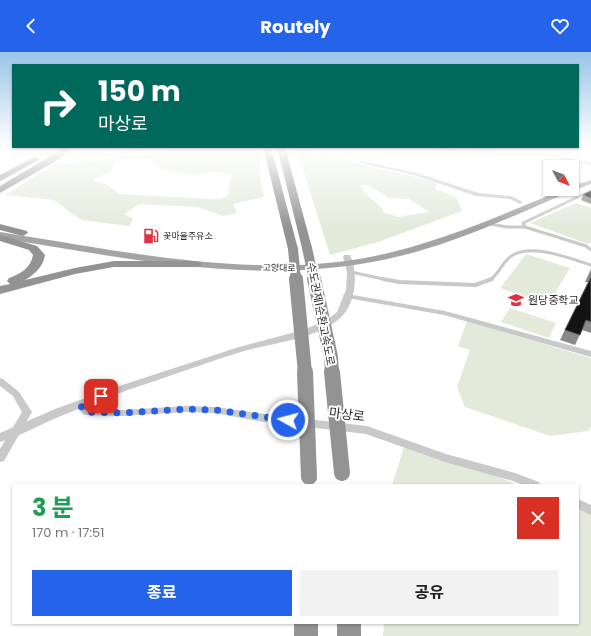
<!DOCTYPE html>
<html lang="ko">
<meta charset="utf-8">
<style>
body{margin:0;font-family:Poppins,"Noto Sans KR",sans-serif;background:#f2f2f2;color:#202124;height:100vh;display:flex;flex-direction:column;font-size:15px;white-space:nowrap}
*{box-sizing:border-box;margin:0}
p{font-size:13px;color:#757577}
.icon{flex:none;width:22px;height:22px;fill:none;stroke:currentColor;stroke-width:2;stroke-linecap:round;stroke-linejoin:round}
.map{position:relative;flex:1;overflow:hidden}
.sheet{position:absolute;left:12px;top:432px;width:567px;height:140px;display:flex;flex-direction:column;background:#fff;border-radius:0px;box-shadow:0 1px 3px #0004}
.sheet>*{flex:none}
.guide{position:absolute;left:12px;top:12px;width:567px;height:84px;border-radius:0px;box-shadow:0 1px 3px #0004;background:#00695c;color:#fff;overflow:hidden}
.needle{width:26px;rotate:131deg}
.fabs{position:absolute;left:543px;top:108px;display:grid;gap:8px}
.fabs a{display:grid;place-items:center;width:36px;height:36px;border-radius:0px;background:#fff;box-shadow:0 1px 3px #0004;font-size:20px}
.pin{position:absolute;display:grid;place-items:center;width:34px;height:34px;color:#fff;margin:-17px;border-radius:8px;box-shadow:0 2px 6px #0006}
.me{position:absolute;width:44px;margin:-22px;rotate:277deg;stroke-linejoin:round;filter:drop-shadow(0 0 3px #0008)}
.turn{display:flex;align-items:center;gap:14px;height:84px;padding:0 20px;font-size:18px}
.turn .icon{width:52px;height:52px;stroke-width:2.5}
.turn b{display:block;font-size:28px;line-height:34px}
.round{display:grid;place-items:center;flex:none;width:42px;height:42px;border-radius:0px;background:#f2f2f2}
.overview{display:flex;align-items:center;justify-content:space-between;height:68px;padding:0 20px}
h1{font-size:24px;font-weight:700;line-height:30px;color:#1e9e55}
.primary-button{display:flex;gap:8px;margin-top:auto;padding:8px 20px}
.primary-button a{flex:1;height:46px;border-radius:0px;background:#2563eb;color:#fff;font-size:16px;font-weight:700;line-height:46px;text-align:center}
.primary-button a+a{background:#f2f2f2;color:#202124}
header{display:flex;justify-content:space-between;align-items:center;height:52px;padding:0 20px;background:#2563eb;color:#fff;font-size:18px;font-weight:700}
.map>svg:first-child{display:block}
</style>
<header><svg class="icon" aria-label="back" viewBox="0 0 24 24"><path d="M15 5l-7 7 7 7"/></svg>Routely<svg class="icon" aria-label="heart" viewBox="0 0 24 24"><path d="M12 20l-8-8c-3-5 5-10 8-4 3-6 11-1 8 4z"/></svg></header>
<div class="map">
<svg width="591" height="584" viewBox="0 0 591 584">
<rect width="100%" height="100%" fill="#fff"/>
<g fill="#e3eada" fill-rule="evenodd">
<path d="M165 95H255L260 100V124L264 145 233 152 237 161 224 164 197 155 140 152 124 162 133 167 129 174 83 168 71 161 54 148 5 143 53 113 83 110 131 103H154L167 98ZM147 106 159 116 169 119 192 123 215 120 232 122 227 144 220 147H213L120 142 106 132 93 128 111 119 116 109Z"/>
<path d="M296 95H310L316 102 420 126 437 131 435 137 456 145 462 159 378 190 330 203ZM360 133H368L389 146 409 147 429 160 398 165 383 160 384 158 365 141Z"/>
<polygon points="430,95 542,95 451,98"/>
<polygon points="576,151 591,156 591,190 588,192 530,171"/>
<polygon points="526,202 570,216 549,251 542,250 502,237 501,235"/>
<polygon points="510,256 556,271 549,286 501,270"/>
<polygon points="467,269 591,306 591,375 588,379 550,384 465,355 457,335 470,298 458,294"/>
<polygon points="404,395 434,399 518,433 392,433"/>
<polygon points="578,457 591,462 591,584 383,584 384,571 578,571"/>
</g>
<g fill="none" stroke-linecap="round" stroke-linejoin="round">
<polyline stroke="#c9c9c9" stroke-width="2.5" points="559,154 586,141 591,142"/>
<g stroke="#c9c9c9" stroke-width="3">
<polyline points="489,172 508,175 525,175 586,194 591,198"/>
<polyline points="525,175 523,171 561,153"/>
<polyline points="351,220 388,228"/>
<path d="M490 228C500 221 503 208 513 203 533 191 571 207 591 213"/>
</g>
<polyline stroke="#c9c9c9" stroke-width="4" points="383,227 399,230 475,233 492,227"/>
<g fill="#c9c9c9" fill-rule="evenodd">
<polygon points="135,95 139,95 141,100 137,100"/>
<polygon points="420,95 433,95 490,102 549,102 591,111 591,113 549,104 490,104"/>
<polygon points="362,109 417,121 479,141 511,144 523,150 520,152 510,147 476,144 414,123 360,111 360,110"/>
<polygon points="344,242 347,242 445,259 591,299 591,305 444,263 347,246 344,246 343,244"/>
<polygon points="0,326 3,327 19,340 32,360 4,409 0,410 0,397 22,360 13,344 0,334"/>
<polygon points="80,350 83,351 88,357 122,358 186,354 215,355 257,361 367,374 446,402 515,421 539,430 540,433 523,433 513,429 445,410 366,382 257,369 215,361 186,360 122,364 86,363 83,362 75,353 77,351"/>
<polygon points="578,447 591,453 591,463 578,457"/>
</g>
<g fill="#c9c9c9" fill-rule="evenodd">
<polygon points="0,95 6,95 0,98"/>
<path d="M344 203H350C359 222 356 254 338 268 314 287 273 291 244 299 214 308 184 319 155 329 123 339 92 351 61 364 41 372 21 384 0 390V381L55 357 116 335 239 295 303 278 327 268 337 260 346 238 347 220 343 205Z"/>
</g>
<path fill="#a4a4a4" fill-rule="evenodd" d="M591 128V132C568 140 546 150 523 160 483 177 442 194 400 204 268 237 131 207 0 186V180C114 198 251 227 365 206 435 193 499 164 564 137H572V134Z"/>
<g fill="#939393" fill-rule="evenodd">
<polygon points="66,95 75,95 56,109 0,141 0,134"/>
<polygon points="263,95 271,95 298,197 297,199 289,199 288,197"/>
<polygon points="277,95 285,95 312,196 311,198 303,198 302,196"/>
<polygon points="32,106 38,106 39,108 0,129 0,123"/>
<polygon points="0,172 27,179 28,181 23,184 0,178"/>
<path d="M0 183 37 194 45 203C43 215 35 222 25 228L75 216 114 209H196L200 210 202 212 200 214 196 215H114L75 222 0 242V234L10 232 7 229 9 226C20 222 31 216 33 203L29 198 0 189Z"/>
<rect x="294" y="571" width="24" height="13"/>
<rect x="337" y="571" width="24" height="13"/>
</g>
<g stroke="#939393" stroke-width="10">
<polyline points="307,196 314,228"/>
<polyline points="293,197 296,228"/>
</g>
<g stroke="#939393" stroke-width="14">
<polyline points="296,227 305,321"/>
<polyline points="314,227 331,305 332,321"/>
</g>
<g stroke="#939393" stroke-width="16">
<polyline points="305,320 309,425"/>
<polyline points="332,320 342,421"/>
</g>
</g>
<g fill="#898989">
<polygon points="591,139 591,152 581,148 583,143"/>
<polygon points="591,217 591,281 582,278 575,293 560,288 588,230 585,230"/>
</g>
<g fill="#131313" stroke="#5a5a5a">
<polygon points="590,139 591,139 591,146 583,143"/>
<polygon points="591,225 591,270 586,268 580,283 565,278"/>
</g>
<linearGradient id="sky" x2="0" y2="1"><stop stop-color="#9ac4e9"/><stop offset="0.54" stop-color="#fff"/><stop offset="1" stop-color="#fff" stop-opacity="0"/></linearGradient>
<rect width="591" height="176" fill="url(#sky)"/>
<g fill="none" stroke-linecap="round" stroke-linejoin="round">
<polyline stroke="#2563eb" stroke-width="7" stroke-dasharray="0 12.6" points="101,344 80,353 86,360 122,361 186,357 215,358 288,368"/>
</g>
<defs>
<symbol id="fuel-bare" viewBox="-9 -9 18 18"><path d="M-5.5-6h7V0h2V4h1.3V-2.5L3-4.5l.8-.8L6-3V5H2.5V1h-1V6h-7ZM-4.2-4.7v3.2H.2V-4.7Z" fill="#e22f43" stroke="#fff" stroke-width="2.5" paint-order="stroke"/></symbol>
<symbol id="school-bare" viewBox="-9 -9 18 18"><path d="M0-5L7-2L0 1L-7-2ZM-4 1L0 2.5L4 1V4Q0 6-4 4Z" fill="#e22f43" stroke="#fff" stroke-width="2.5" paint-order="stroke"/></symbol>
</defs>
<g fill-rule="evenodd">
<use href="#fuel-bare" x="140" y="173" width="22" height="22"/>
<use href="#school-bare" x="505" y="237" width="22" height="22"/>
</g>
<g text-anchor="middle" stroke-width="4" stroke-linejoin="round" paint-order="stroke">
<g font-size="9" fill="#2c2c2c" stroke="#fff" text-anchor="start">
<text x="163" y="187">꽃마을주유소</text>
</g>
<g font-size="9" fill="#2c2c2c" stroke="#fff">
<text transform="translate(279 216) rotate(1)" y="3">고양대로</text>
</g>
<g font-size="11" fill="#2c2c2c" stroke="#fff" text-anchor="start">
<text x="528" y="252">원당중학교</text>
</g>
<g font-size="11" fill="#2c2c2c" stroke="#fff">
<text transform="translate(321 262) rotate(79)" y="4">수도권제1순환고속도로</text>
</g>
<g font-size="13" fill="#2c2c2c" stroke="#fff">
<text transform="translate(347 362) rotate(7)" y="5">마상로</text>
</g>
</g>
</svg>
<div class="fabs">
<a><svg class="needle" viewBox="-14 -14 28 28"><path d="M0-13l5 13h-10z" fill="#e53935"/><path d="M0 13l5-13h-10z" fill="#757577"/></svg></a>
</div>
<div class="pin" style="left:101px;top:344px;background:#d93025"><svg class="icon" aria-label="arrive" viewBox="0 0 24 24"><path d="M6 21V4h12l-3 4 3 4H6"/></svg></div>
<svg class="me" style="left:288px;top:368px" viewBox="-20 -20 40 40"><circle r="17" fill="#2563eb" stroke="#fff" stroke-width="3"/><path d="M0-11L8 9 0 5-8 9z" fill="#fff"/></svg>
<div class="guide">
<div class="turn"><svg class="icon" aria-label="right" viewBox="0 0 24 24"><path d="M7 20v-9h11M14 6l5 5-5 5"/></svg><div><b>150 m</b>마상로</div></div>
</div>
<section class="sheet">
<div class="overview"><div><h1>3 분</h1><p>170 m · 17:51</p></div><a class="round" style="background:#d93025;color:#fff"><svg class="icon" aria-label="close" viewBox="0 0 24 24"><path d="M6 6l12 12M18 6L6 18"/></svg></a></div>
<div class="primary-button"><a>종료</a><a>공유</a></div>
</section>
</div>
